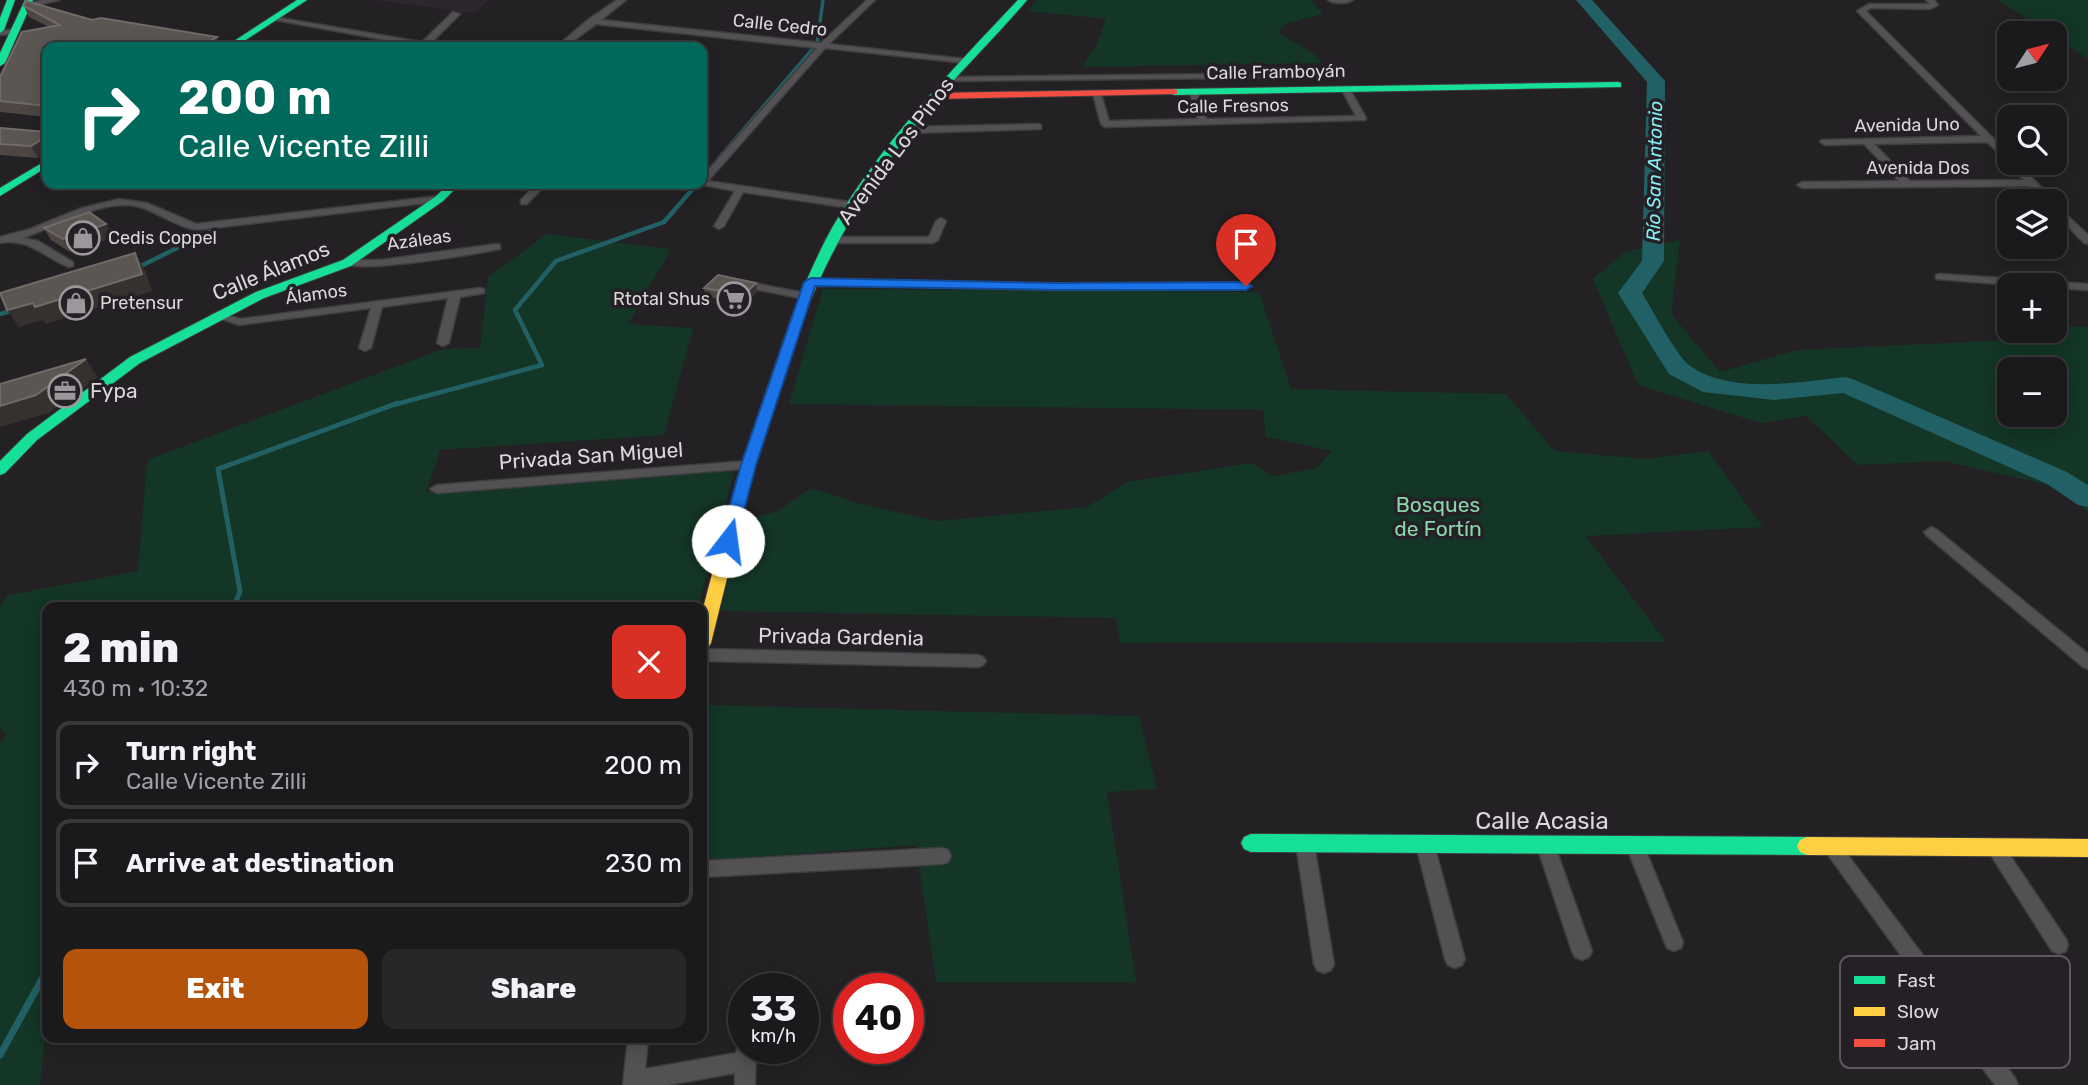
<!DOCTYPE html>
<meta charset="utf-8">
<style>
body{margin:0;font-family:Rubik,sans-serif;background:#272628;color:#f1f3f6;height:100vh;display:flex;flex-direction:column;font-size:26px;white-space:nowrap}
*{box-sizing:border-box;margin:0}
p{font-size:23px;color:#9fa0a3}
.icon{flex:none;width:38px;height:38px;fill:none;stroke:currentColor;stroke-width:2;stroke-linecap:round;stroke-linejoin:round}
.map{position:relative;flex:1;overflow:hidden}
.sheet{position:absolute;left:42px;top:602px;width:665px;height:441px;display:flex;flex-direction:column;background:#1a191b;border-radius:14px;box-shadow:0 4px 18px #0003,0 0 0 2px #38383a}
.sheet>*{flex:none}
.banner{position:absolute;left:42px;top:42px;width:665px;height:147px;border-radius:14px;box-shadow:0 4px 18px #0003,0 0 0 2px #38383a;background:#00695c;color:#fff;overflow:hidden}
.needle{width:46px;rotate:54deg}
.buttons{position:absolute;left:1997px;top:21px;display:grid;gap:14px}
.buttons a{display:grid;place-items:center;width:70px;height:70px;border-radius:14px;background:#1a191b;box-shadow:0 4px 18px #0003,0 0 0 2px #38383a;font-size:35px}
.speed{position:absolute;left:728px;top:973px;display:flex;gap:14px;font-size:35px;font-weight:700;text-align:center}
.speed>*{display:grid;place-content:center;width:91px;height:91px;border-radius:50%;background:#1a191b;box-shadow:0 4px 18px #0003,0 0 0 2px #38383a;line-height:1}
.speed small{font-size:18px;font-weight:400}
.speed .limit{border:10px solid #d22;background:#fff;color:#111}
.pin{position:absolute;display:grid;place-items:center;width:60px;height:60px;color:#fff;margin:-72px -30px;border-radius:50% 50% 50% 0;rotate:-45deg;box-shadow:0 0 7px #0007}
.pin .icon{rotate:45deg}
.me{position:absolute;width:77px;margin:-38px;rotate:15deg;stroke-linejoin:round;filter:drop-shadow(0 0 5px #0008)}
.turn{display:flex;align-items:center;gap:24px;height:147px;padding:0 21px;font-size:32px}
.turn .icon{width:91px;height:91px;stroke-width:2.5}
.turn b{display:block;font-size:49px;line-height:60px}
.round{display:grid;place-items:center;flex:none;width:74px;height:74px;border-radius:14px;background:#272628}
.overview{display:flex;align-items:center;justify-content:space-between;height:119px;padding:0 21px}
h1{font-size:42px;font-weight:800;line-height:52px}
.action{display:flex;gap:14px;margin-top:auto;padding:14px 21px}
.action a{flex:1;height:80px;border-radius:14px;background:#b45309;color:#fff;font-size:28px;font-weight:800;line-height:80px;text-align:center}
.action a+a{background:#272628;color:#f1f3f6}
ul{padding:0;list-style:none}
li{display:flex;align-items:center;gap:21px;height:88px;margin:0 14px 10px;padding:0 7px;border:4px solid #38383a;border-radius:14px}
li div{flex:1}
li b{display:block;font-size:26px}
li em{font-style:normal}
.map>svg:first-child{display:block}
</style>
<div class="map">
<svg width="2088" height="1085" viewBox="0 0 2088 1085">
<rect width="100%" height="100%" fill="#232124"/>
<polygon fill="#2d262e" points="374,0 488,0 475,13"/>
<g fill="#133626" fill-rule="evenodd">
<path d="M1037 0H1311L1323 14 1288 23 1278 32C1290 41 1316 52 1322 63L1082 67 1096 46 1106 19 1028 11Z"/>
<polygon points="1998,0 2088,0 2088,59 2055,37 2054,33 2049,33"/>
<polygon points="547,234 671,249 628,324 693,328 664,435 440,450 426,492 735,468 698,607 47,607 47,1018 40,1085 0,1085 0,744 6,735 0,726 0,607 8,595 138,571 147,460 443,349 480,348 488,277"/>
<path d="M1680 240 1671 314 1720 372 1797 350 2031 339 2029 331H2054L2055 325 2088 327V512L2062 488 1943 461 1858 465 1806 416 1760 423 1638 385 1593 279 1625 252ZM2054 369V415H2009V369Z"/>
<polygon points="823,289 1259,292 1291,389 1506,394 1555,451 1646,459 1708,451 1763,527 1586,536 1666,642 1120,643 1116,618 721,611 742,521 778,511 811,488 861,504 937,521 1087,507 1127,482 1252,463 1273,476 1316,468 1332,451 1266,437 1263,410 789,404"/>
<polygon points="706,705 1139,716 1157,789 1107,792 1136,982 936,982 916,845 702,861 702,730"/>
</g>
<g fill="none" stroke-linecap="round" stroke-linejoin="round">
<polyline stroke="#216064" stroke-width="3.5" points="718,159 817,44 823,0"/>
<g stroke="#216064" stroke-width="4.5">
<polyline points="139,267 211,231"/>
<polyline points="0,314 14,310"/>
<polyline points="393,405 542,365 515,310 556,261 664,222 697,184"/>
</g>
<polyline stroke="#216064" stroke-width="5" points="234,607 240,591 218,469 398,403"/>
<polyline stroke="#216064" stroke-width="7" points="0,1055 47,970"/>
<path fill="#216064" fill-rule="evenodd" d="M1576 0H1592L1665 81 1664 261 1642 293C1652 309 1676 355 1689 365 1729 395 1799 382 1846 377L1855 380 2067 472 2088 485V507L2078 505 2047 484 1843 393 1774 400 1703 392 1669 374 1618 293 1642 261 1647 82Z"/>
<defs>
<g id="street">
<polygon points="43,0 59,0 28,7 24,5"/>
<polygon points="617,0 626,0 601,20 821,43 867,0 875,0 829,44 965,59 969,61 965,63 825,48 708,181 850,202 855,205 850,208 743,192 724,226 719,229 714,226 735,191 698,184 702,184 702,177 817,48 596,24 565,47 556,47 589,19"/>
<path d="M1328 0H1353C1347 4 1334 4 1328 0Z"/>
<path d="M1926 0H1934L1938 5 1930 9 1871 8 1866 11 2009 154V163H2017L2055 201 2054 202 2045 201 2029 186 1802 188 1797 185 1802 182 1899 181 1864 144 1825 145 1820 142 1822 140 1981 136 1857 11 1869 4H1930ZM1987 142 2008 162 2009 165 2024 180 1910 181 1874 144Z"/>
<polygon points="453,12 460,14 430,44 440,47 424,47 270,19 274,17 422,42"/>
<polygon points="16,29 19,29 19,33 0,35 0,31"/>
<polygon points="1321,73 1322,75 1318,77 950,81 946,79 950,77"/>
<polygon points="1346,87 1350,90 1366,118 1365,120 1105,127 1101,124 1093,94 1097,91 1101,94 1109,121 1198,119 1190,93 1194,90 1198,93 1206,119 1356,116 1342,90"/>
<polygon points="1038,124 1041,125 1041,129 908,133 904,130 908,127"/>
<polygon points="536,184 546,184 527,204 521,204 521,200"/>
<path d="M439 196 444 199 442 201 196 230C175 226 159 213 140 207 105 197 55 227 23 238L38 241 73 262V266L69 267C45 258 28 237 0 243V237L30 229 82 208 119 199 147 203 196 224Z"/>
<polygon points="2054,203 2088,235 2088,244 2084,243 2054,212"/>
<polygon points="941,218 946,221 938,240 933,243 830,243 825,240 830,237 929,237 936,221"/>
<path d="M496 244 500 245V249C475 254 358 274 342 263L347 260H381Z"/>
<polygon points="1940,274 2088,284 2088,290 2054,288 2054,285 2014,285 1936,279 1936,275"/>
<polygon points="811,279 1056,284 1246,283 1251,286 1246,289 1056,290 807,284 807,280"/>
<polygon points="738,280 805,293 810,296 805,299 734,285 734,281"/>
<polygon points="480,288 484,289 484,293 460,297 449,343 443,346 437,343 448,298 382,307 371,348 365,351 359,348 371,308 239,325 211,315 217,312 240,319"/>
<polygon points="748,461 755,465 753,468 437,493 430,489 437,485"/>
<polygon points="1931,527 1936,529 2088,654 2088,669 2083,667 1926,535 1924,532"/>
<polygon points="702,649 978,655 983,657 986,661 983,665 978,667 702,661"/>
<polygon points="1305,836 1311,839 1314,844 1334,964 1331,970 1324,973 1317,970 1314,964 1296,844 1299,839"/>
<polygon points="1425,837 1431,840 1434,845 1465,959 1462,965 1455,968 1448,965 1445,959 1416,845 1419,840"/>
<polygon points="1546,838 1552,841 1555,846 1592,951 1589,957 1582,960 1575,957 1572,951 1537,846 1540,841"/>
<polygon points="1635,838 1641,841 1644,846 1683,942 1681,948 1674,951 1667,948 1626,846 1629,841"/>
<polygon points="1832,839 1838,842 2015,1078 2018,1085 1995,1085 1826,852 1823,847 1826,842"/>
<polygon points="1995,839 2001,842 2066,939 2068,945 2066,951 2059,954 2052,951 1989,852 1986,847 1989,842"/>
<polygon points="942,848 948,850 951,856 948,862 942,864 702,877 702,861"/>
<polygon points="628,1038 648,1038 645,1069 736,1053 739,1041 744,1039 744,1048 756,1048 755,1085 735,1085 735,1073 668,1085 623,1085"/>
</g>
<g id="fast">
<polygon points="7,0 15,0 4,30 0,33 0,18"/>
<polygon points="25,0 33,0 5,63 0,66 0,53"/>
<polygon points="297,0 307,0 235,47 225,47"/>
<path d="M1018 0H1027C995 38 959 72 927 111 875 174 834 240 804 316L798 320 794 319 792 316C804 286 816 257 832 228 881 143 951 71 1018 0Z"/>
<polygon points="1618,82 1621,83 1621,87 1174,95 1169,92 1174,89"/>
<polygon points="47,160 47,167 0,196 0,188"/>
<polygon points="449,184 460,184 443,201 351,266 264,298 140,363 37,440 5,473 0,475 0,461 27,434 130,357 256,292 343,260 435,197"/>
<polygon points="1251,834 1807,837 1814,840 1817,846 1814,852 1807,855 1251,852 1244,849 1241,843 1244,837"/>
</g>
<g id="slow">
<polygon points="798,312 804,316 755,465 711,643 708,648 702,649 702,612 741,465 792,316"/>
<polygon points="1807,837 2088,839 2088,857 1807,855 1800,852 1797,846 1800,840"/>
</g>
<polygon id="jam" points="1174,89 1177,90 1177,94 936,99 931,96 936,93"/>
</defs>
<use href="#street" stroke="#3e3c3e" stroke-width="3"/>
<use href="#fast" stroke="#3e3c3e" stroke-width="2"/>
<use href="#slow" stroke="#3e3c3e" stroke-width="2"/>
<use href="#jam" stroke="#3e3c3e" stroke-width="2"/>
<use href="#street" fill="#535153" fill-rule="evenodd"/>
<use href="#fast" fill="#16e098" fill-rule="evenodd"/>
<use href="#slow" fill="#ffcf43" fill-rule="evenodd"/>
<use href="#jam" fill="#f24e42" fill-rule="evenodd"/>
</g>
<g fill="#4d4642">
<polygon points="24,6 92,20 47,47 47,117 0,112 0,77 49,27 29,17"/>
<polygon points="0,128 47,132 38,158 0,155"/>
<polygon points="44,228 114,237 70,252 51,240"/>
<polygon points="704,288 757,292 746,304 705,296"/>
</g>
<g fill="#36312f">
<polygon points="217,37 222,47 200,47"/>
<polygon points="47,136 47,152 38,158 31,146"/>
<polygon points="106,224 114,237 70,252 63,239"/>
<polygon points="135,253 145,270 152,291 46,324 43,320 19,327 7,310 33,303"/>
<polygon points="756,283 757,292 746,304 744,295"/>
<polygon points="86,359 98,377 49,413 0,427 0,406"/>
</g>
<g fill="#5c5653" stroke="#706a68" stroke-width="2">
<polygon points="26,1 92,20 101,18 217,37 200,47 47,47 47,106 0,101 0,77 22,32 60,25 24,6"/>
<polygon points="0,128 47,132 47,136 31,146 0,144"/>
<polygon points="89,212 106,224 63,239 44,228"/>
<polygon points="135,253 142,274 35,307 33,303 7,310 0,293"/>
<polygon points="718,275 756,283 744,295 704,288"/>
<polygon points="86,359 36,395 0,406 0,384"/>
</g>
<polygon fill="#1a73e8" stroke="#114b97" stroke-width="2" points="811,278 1056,283 1246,282 1252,286 1246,290 1056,290 815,286 756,465 736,541 734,545 723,545 720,541 741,465 804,282"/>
<defs>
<symbol id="shop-ring" viewBox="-11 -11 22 22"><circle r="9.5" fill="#242025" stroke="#9b989b" stroke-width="1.5"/><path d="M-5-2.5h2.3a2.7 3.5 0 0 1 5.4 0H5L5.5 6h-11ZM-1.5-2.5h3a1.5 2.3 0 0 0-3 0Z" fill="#9b989b"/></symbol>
<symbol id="supermarket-ring" viewBox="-11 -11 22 22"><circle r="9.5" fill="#242025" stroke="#9b989b" stroke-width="1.5"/><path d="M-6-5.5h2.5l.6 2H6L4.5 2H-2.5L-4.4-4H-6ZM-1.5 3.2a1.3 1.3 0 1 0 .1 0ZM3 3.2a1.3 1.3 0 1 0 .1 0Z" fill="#9b989b"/></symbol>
<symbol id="office-ring" viewBox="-11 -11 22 22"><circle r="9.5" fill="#242025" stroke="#9b989b" stroke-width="1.5"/><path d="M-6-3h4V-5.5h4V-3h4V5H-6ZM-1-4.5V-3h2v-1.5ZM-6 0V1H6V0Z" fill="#9b989b"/></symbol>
</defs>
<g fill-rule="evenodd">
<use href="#shop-ring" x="64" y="219" width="38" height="38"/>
<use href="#supermarket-ring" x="715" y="280" width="38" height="38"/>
<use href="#shop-ring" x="57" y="284" width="38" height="38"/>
<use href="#office-ring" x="46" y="372" width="38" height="38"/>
</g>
<g text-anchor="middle" stroke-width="7" stroke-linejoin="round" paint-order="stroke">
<g font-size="18" fill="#dbd8db" stroke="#242025">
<text transform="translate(780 25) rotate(6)" y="6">Calle Cedro</text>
<text transform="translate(1276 72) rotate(-1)" y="6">Calle Framboyán</text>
<text transform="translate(1233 106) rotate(-1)" y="6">Calle Fresnos</text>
<text transform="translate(1907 125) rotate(-1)" y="6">Avenida Uno</text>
<text x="1918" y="174">Avenida Dos</text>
<text transform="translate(419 240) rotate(-8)" y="6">Azáleas</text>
<text transform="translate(316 294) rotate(-8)" y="6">Álamos</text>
</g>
<g font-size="18" fill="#dbd8db" stroke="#242025" text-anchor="start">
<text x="108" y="244">Cedis Coppel</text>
<text x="710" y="305" text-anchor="end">Rtotal Shus</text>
<text x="100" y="309">Pretensur</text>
</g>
<g font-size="19" font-style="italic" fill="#86eef4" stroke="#242025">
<text transform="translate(1654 171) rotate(-89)" y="7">Río San Antonio</text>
</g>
<g font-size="21" fill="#dbd8db" stroke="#242025">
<text transform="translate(896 151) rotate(-53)" y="7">Avenida Los Pinos</text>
<text transform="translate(271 271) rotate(-22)" y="7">Calle Álamos</text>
<text transform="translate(591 456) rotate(-4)" y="7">Privada San Miguel</text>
<text transform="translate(841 637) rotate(1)" y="7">Privada Gardenia</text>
</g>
<g font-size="21" fill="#dbd8db" stroke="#242025" text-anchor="start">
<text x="90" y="398">Fypa</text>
</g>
<g font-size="21" fill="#89d6ac" stroke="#242025">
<text x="1438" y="512">Bosques<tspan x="1438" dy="24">de Fortín</tspan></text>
</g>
<g font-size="24" fill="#dbd8db" stroke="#242025">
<text x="1542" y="829">Calle Acasia</text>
</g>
</g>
<rect x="1840" y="956" width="230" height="112" rx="10" fill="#242025" stroke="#5b575c" stroke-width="2"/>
<rect x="1854" y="976" width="31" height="8" fill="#16e098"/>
<rect x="1854" y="1007" width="31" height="9" fill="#ffcf43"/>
<rect x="1854" y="1039" width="31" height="8" fill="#f24e42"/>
<g font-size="19" fill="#dbd8db">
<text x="1897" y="987">Fast</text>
<text x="1897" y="1018">Slow</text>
<text x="1897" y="1050">Jam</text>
</g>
</svg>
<div class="buttons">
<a><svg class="needle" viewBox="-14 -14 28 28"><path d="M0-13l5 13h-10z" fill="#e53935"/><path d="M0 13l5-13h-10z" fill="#9fa0a3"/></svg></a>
<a><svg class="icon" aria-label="search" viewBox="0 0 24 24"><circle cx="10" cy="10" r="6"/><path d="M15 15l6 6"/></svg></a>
<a><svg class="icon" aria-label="layers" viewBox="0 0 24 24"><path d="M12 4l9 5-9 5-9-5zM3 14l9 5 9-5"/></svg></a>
<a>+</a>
<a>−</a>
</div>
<div class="speed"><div>33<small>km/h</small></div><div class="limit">40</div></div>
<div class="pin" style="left:1246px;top:286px;background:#d93025"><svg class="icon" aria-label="arrive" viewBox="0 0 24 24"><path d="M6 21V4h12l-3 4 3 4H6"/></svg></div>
<svg class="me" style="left:728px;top:541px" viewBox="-20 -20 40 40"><circle r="19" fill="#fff"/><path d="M0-13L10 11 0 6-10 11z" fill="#1a73e8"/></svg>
<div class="banner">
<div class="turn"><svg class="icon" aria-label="right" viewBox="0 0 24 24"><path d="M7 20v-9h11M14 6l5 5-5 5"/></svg><div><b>200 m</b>Calle Vicente Zilli</div></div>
</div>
<section class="sheet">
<div class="overview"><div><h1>2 min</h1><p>430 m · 10:32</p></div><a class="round" style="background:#d93025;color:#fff"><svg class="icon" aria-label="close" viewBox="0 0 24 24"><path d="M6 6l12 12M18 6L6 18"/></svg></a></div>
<ul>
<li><svg class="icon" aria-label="right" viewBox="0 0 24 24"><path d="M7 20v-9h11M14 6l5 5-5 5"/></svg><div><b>Turn right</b><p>Calle Vicente Zilli</p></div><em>200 m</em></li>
<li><svg class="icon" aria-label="arrive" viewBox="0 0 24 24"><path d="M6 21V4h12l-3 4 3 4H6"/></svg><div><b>Arrive at destination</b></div><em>230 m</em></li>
</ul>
<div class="action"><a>Exit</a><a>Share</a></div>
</section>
</div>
